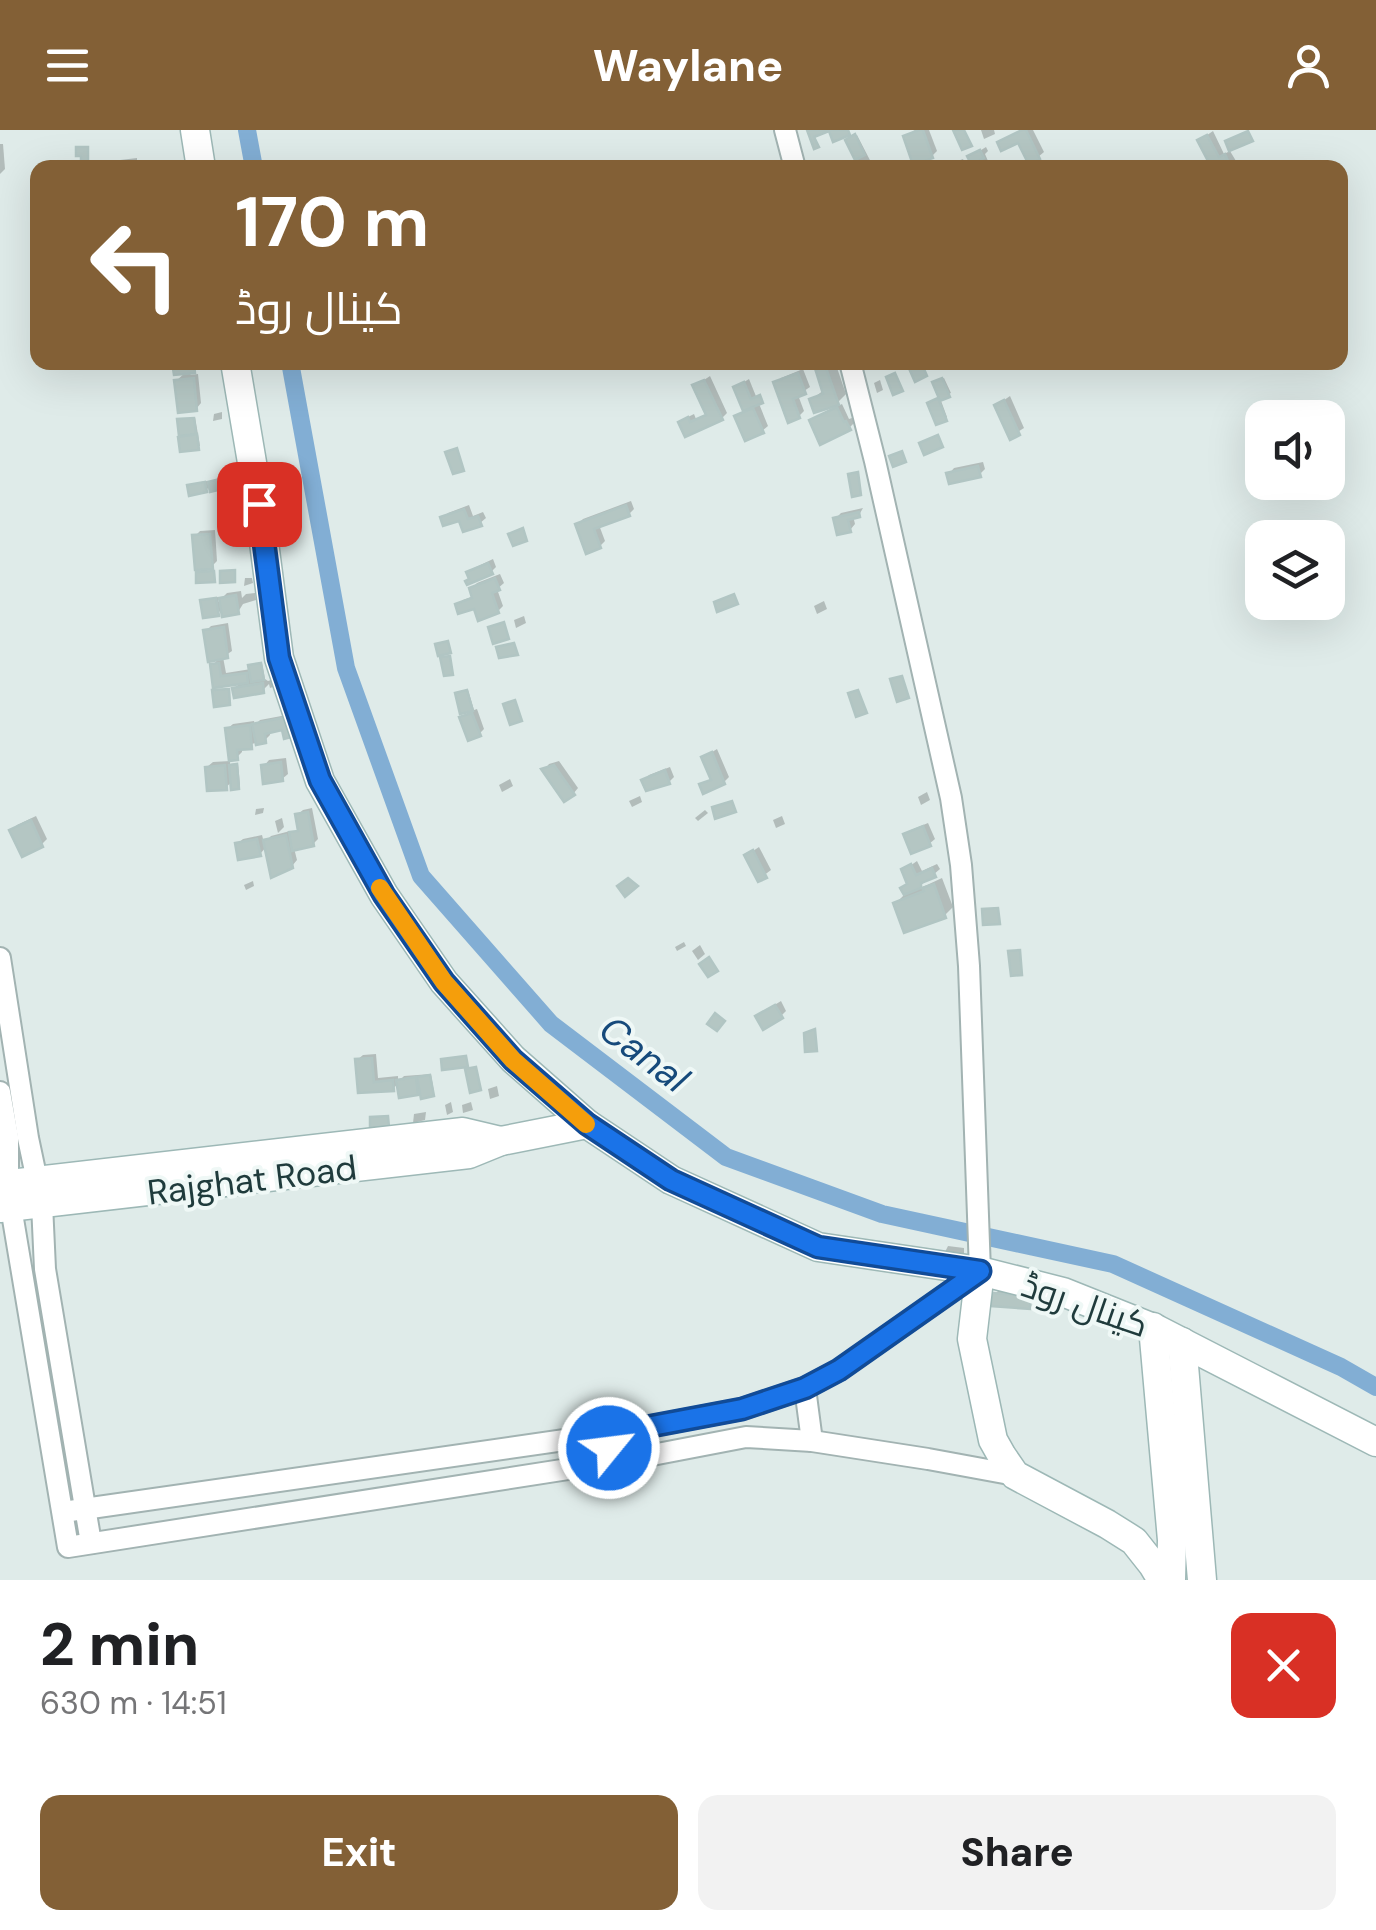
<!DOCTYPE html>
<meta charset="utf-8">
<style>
body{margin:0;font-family:"DM Sans",Cairo,sans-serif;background:#f2f2f2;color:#202124;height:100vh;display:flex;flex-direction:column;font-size:38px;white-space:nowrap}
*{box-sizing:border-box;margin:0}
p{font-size:32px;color:#757577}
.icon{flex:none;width:55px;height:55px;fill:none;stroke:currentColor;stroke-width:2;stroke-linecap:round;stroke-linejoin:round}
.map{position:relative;height:1450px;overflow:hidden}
.details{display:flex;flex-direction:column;background:#fff;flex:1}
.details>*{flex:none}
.top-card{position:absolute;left:30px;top:30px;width:1318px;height:210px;border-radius:20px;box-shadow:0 10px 40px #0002;background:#836036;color:#fff;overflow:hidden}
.fabs{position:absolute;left:1245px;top:270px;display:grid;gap:20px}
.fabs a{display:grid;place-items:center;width:100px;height:100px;border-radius:20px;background:#fff;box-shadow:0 10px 40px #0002;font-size:50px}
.pin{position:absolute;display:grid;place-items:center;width:85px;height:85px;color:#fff;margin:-42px;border-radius:20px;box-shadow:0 5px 15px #0006}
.me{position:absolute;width:110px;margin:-55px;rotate:61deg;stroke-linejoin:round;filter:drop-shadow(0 0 8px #0008)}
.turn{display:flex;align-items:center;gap:35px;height:210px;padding:0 40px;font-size:45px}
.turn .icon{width:130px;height:130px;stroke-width:2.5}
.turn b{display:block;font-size:70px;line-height:85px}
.round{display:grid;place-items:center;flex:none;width:105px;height:105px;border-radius:20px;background:#f2f2f2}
.summary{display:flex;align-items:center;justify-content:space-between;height:170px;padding:0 40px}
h1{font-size:60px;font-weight:800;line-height:75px}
.cta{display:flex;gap:20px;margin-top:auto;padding:20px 40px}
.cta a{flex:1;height:115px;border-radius:20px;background:#836036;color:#fff;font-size:40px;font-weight:800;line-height:115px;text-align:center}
.cta a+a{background:#f2f2f2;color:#202124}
header{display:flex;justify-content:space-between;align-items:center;height:130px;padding:0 40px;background:#836036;color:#fff;font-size:45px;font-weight:800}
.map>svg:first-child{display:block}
</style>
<header><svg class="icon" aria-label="menu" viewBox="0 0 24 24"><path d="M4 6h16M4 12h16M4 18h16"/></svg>Waylane<svg class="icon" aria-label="person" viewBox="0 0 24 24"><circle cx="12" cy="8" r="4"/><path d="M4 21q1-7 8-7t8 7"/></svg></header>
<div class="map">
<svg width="1376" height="1450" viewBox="0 0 1376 1450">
<rect width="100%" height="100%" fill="#dfebe9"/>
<g fill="#0003">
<polygon points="915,0 929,0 937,21 932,26 906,6"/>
<polygon points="981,0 994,0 995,4 984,9"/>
<polygon points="1021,0 1033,0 1044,22 1038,27 1019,10 1000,12"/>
<polygon points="1213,1 1224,24 1230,21 1236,31 1228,38 1199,38 1211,32 1200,10"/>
<polygon points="857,5 874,38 861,38 848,10"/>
<polygon points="0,14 3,14 5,39 0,44"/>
<polygon points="986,17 988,21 985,24 991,38 975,38 970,27"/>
<polygon points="137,28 137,38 107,38 112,31"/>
<polygon points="963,29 967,38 950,38 955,32"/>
<polygon points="175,232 199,232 199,236 190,245 198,244 201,273 196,279 176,251 186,242"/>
<polygon points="815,232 835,232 846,264 837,273 812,269 824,260"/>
<polygon points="803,239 810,257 798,265 804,281 799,286 776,253 781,248"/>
<polygon points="710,246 727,283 722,288 686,304 681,293 686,288 694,284 696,289 708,283 695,256"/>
<polygon points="944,248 951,263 949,264 940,268 947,287 946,289 932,271 941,268 937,251"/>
<polygon points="749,249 768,296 762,301 737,287 745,280 736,257"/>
<polygon points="880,250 883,260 877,263 874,253"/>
<polygon points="1010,266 1024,298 1011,306 997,275"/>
<polygon points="842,274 849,289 852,288 854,293 849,298 812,291 817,286"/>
<polygon points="222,282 222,289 213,291 214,284"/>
<polygon points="195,287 200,316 182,319 179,290"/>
<polygon points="983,332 985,339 980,344 949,344 954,338"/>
<polygon points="242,344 243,352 241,354 231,356 230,351 225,356 211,355 206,360 192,354 207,351 208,355 212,351 225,348 226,351 231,346"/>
<polygon points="631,371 634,379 629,384 599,395 605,411 600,416 578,394 583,389"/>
<polygon points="469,375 473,386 483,382 486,388 480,393 460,387 443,388 448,383"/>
<polygon points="863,378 859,385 853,386 855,394 850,400 836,388 841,383"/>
<polygon points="215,400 217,431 207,441 215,441 214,450 198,443 204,437 195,406 200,401"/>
<polygon points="493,429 496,437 491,442 469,443 474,438"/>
<polygon points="500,444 504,453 497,459 503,476 498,481 475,475 458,475 463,470 474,466 472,458 477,453"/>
<polygon points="245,448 252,448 253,453 244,456"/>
<polygon points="241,461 242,468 246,464 255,463 256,470 243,474 238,482 223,478 218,483 203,471 218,467 218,472 227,463"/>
<polygon points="824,471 827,479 817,484 814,476"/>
<polygon points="524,486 526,493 516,498 514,490"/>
<polygon points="228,493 232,521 223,527 226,543 251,539 253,534 262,533 265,549 268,551 279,547 279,555 270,558 269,554 263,560 235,558 242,551 216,555 213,535 220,527 206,501 211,496"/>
<polygon points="468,560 474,580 477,579 484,599 479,604 462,588 472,579 459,562"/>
<polygon points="292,584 284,597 270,600 270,605 265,610 242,617 242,622 237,627 227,599 233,594 254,591 255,595 260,590"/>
<polygon points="717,619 729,647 724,652 702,655 713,648 704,627"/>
<polygon points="286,628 288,644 282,649 264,636 269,630"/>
<polygon points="230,631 230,634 238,633 240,655 238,657 233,651 226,657 207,637 213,632"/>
<polygon points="559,631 578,658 573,664 545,639 549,634"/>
<polygon points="670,637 674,647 669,652 644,650 649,645"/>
<polygon points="510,649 513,656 502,662 499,655"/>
<polygon points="927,662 930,670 921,675 918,667"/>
<polygon points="640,666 642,672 632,677 629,671"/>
<polygon points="264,678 263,683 255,685 256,679"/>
<polygon points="312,678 318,709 313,714 294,718 297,730 292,736 267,716 260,724 237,714 243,709 262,705 264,713 271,706 290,701 291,704 300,698 297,685 303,680"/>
<polygon points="705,680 708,683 698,691 695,688"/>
<polygon points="36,686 47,709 42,714 23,723 12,700 17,695"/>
<polygon points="782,686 785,694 776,698 773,690"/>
<polygon points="282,688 284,697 278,703 275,691"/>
<polygon points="928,693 935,709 929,714 906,705 911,700"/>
<polygon points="759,717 771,740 759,749 747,725"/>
<polygon points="917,731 922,741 937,734 940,739 914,761 942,748 953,777 945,785 896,773 906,763 909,752 904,740"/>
<polygon points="253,751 254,756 246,760 244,755"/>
<polygon points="684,812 686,816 677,821 675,817"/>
<polygon points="700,815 705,824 698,830 692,821"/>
<polygon points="781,871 786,881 781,886 763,882"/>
<polygon points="376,924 378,948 398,946 398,952 404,946 431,944 434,962 433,964 422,958 417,963 399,952 393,959 360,961 357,930 363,925"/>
<polygon points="497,956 499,966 490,969 488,959"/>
<polygon points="451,972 453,982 447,985 445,975"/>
<polygon points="471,972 473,980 463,983 462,975"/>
<polygon points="426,982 425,990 413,993 414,984"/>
<polygon points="948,1116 964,1118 964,1123 962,1125 945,1122"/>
<polygon points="1000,1159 1035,1161 1034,1171 1029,1176 995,1164"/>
</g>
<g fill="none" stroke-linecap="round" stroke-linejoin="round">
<g stroke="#82aed4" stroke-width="18">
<polyline points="247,0 254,38"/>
<polyline points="290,232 346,538 421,746 551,894 726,1027 882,1084 1113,1134 1341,1237 1376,1257"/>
</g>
</g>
<g fill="#b4c6c3" stroke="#b1c5c3" stroke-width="2.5">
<polygon points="807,0 848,0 850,5 833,12 829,1 814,7 819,17 814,19"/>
<polygon points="919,0 923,0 933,28 913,35 903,6"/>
<polygon points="953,0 964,0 972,16 962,20"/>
<polygon points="1022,0 1026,0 1040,29 1029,35 1018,13 1001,21 997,12"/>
<polygon points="1248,1 1253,11 1229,21 1225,11"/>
<polygon points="855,4 865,25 855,30 845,10"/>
<polygon points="1207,5 1219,27 1225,24 1231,38 1200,38 1209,33 1197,10"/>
<polygon points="76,17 88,17 88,34 81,35 81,26 76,26"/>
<polygon points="980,20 984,28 980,30 984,38 973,38 967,26"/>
<polygon points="172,232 194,232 195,243 174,245"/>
<polygon points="813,232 824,232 839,275 814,283 809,269 823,264"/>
<polygon points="916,232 921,232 927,246 915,252 908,236"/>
<polygon points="798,243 806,264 793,269 800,288 788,293 773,252"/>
<polygon points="895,243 903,261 893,265 886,247"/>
<polygon points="194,248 197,281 178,283 174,250"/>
<polygon points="942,248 950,267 940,271 932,252"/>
<polygon points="704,250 723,290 685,307 678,292 688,287 690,292 706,285 692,255"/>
<polygon points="744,252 751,269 760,265 763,273 743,281 733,257"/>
<polygon points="938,268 947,291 936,295 927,273"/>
<polygon points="1004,270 1020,305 1010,310 994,275"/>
<polygon points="837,277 844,292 846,291 851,300 820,315 809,290"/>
<polygon points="753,278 764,303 745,311 734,286"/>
<polygon points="194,288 196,304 179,306 177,289"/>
<polygon points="197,304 199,320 180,322 178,307"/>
<polygon points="938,305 943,317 924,325 919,313"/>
<polygon points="457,318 464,341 453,344 445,322"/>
<polygon points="902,321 906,332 893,337 889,326"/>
<polygon points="978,336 981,347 949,354 946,343"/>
<polygon points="858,342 861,365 852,367 848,344"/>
<polygon points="224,348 226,358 210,362 208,352"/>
<polygon points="205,352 207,362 189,366 187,355"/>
<polygon points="626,375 630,386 594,399 601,418 586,424 575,394"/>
<polygon points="464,379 468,389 478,386 482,396 463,402 459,391 443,396 440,387"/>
<polygon points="859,382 860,387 848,390 851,402 837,405 833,388"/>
<polygon points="523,398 527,411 513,416 508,404"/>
<polygon points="210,404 213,439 195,440 192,405"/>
<polygon points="488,433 493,444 467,455 465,451 469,449 466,442"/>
<polygon points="235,440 235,452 220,453 220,441"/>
<polygon points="214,441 215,452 196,453 196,442"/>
<polygon points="495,448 500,460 492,463 499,483 478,491 474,479 458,484 455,474 472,468 469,458"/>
<polygon points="734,464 738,474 717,482 714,472"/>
<polygon points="236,465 239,484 222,487 219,468"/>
<polygon points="216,468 219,486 203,488 200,470"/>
<polygon points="504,492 509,509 493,514 488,497"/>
<polygon points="224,497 228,528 208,532 203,500"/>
<polygon points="448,511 451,523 438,526 435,514"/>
<polygon points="514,513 518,525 499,528 496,517"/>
<polygon points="450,526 453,545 444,546 440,527"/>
<polygon points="219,533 221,546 247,543 248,553 213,558 210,534"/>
<polygon points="261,533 264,550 251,552 248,535"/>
<polygon points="902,546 909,568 897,572 890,549"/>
<polygon points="263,553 264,563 234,568 232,558"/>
<polygon points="229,559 230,575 214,577 212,560"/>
<polygon points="467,560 473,581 460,584 455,563"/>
<polygon points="858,560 867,583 856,587 848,563"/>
<polygon points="515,570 522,591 510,595 503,574"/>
<polygon points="472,583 481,606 468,611 459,587"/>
<polygon points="287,587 291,607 284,609 282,600 265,604 266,613 256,615 252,594"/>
<polygon points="250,595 252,619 237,620 238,630 229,631 225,598"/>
<polygon points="712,622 725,654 703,664 699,654 711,650 701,627"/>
<polygon points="281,632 283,651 263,654 261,635"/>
<polygon points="237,634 239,659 231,660 229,635"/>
<polygon points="225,635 227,660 207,661 205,637"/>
<polygon points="554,635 575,665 564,672 541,639"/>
<polygon points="665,640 670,654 646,661 641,650"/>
<polygon points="732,671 736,682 715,689 712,677"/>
<polygon points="308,682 314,716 292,721 289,702 298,701 295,684"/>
<polygon points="31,690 43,717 22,727 9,700"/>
<polygon points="923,696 931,716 911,724 903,704"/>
<polygon points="286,705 293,738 271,748 263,710"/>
<polygon points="257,709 261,726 238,730 235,713"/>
<polygon points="753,720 767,748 758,752 744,725"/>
<polygon points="911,734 916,745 932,738 936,747 921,753 921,758 904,765 900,758 907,754 901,739"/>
<polygon points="628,748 638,756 625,767 617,756"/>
<polygon points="934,754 946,788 904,803 893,773 924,761 922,758"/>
<polygon points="998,778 1000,794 983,795 982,779"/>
<polygon points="1020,820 1022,845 1011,846 1008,821"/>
<polygon points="709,827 718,841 708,847 699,834"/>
<polygon points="775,875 783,888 763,900 755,886"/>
<polygon points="715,883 725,891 717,901 707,894"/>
<polygon points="815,899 817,921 805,922 804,903"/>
<polygon points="466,926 468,937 442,940 441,929"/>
<polygon points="372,928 374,952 393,950 394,961 358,963 355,929"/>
<polygon points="476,937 481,960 470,963 465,939"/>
<polygon points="430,945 434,966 421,969 417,947"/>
<polygon points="416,947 418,965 399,968 396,950"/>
<polygon points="388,986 389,997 370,998 370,987"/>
<polygon points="992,1163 1031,1166 1030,1179 991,1176"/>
</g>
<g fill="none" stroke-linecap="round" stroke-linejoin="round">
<defs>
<g id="street">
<polyline points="785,0 795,38"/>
<polyline points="0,828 28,1008 42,1074 45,1139 91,1413"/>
<polyline points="0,962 8,1007 8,1054 11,1077 68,1417 626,1330 746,1307 812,1311 928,1329 1015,1345"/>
<polyline points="805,1258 812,1311"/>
<polyline points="63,1382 620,1302 742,1279 805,1258 839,1240 980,1141 969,836 961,735 951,668 875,331 850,232"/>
</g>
<g id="secondary">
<polyline points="195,0 201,38"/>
<polyline points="235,232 259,374 279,528 320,651 384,765 444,852 513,929 587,994 671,1050 818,1117 980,1141 1063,1162 1158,1200 1376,1312"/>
<polyline points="0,1055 463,1002 501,1011"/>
<polyline points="0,1078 469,1024 501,1011 587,994"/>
<polyline points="980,1141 972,1209 993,1310 1002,1326 1015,1345 1107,1394 1134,1411 1153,1435 1162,1450"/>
<polyline points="1153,1197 1172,1410 1171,1450"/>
<polyline points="1182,1212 1202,1450"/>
</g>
</defs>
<use href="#street" stroke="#a2b3b2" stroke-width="24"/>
<use href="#secondary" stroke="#9db8b6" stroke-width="31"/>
<use href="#street" stroke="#fff" stroke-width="20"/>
<use href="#secondary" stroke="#fff" stroke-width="28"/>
</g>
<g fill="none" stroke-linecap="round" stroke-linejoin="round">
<defs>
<polyline id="route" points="259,374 279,528 320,650 384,765 444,852 513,930 587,994 671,1050 818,1117 980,1141 839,1240 805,1258 742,1279 620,1302 611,1308 609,1318"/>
</defs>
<use href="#route" stroke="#114b97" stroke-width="25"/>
<use href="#route" stroke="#1a73e8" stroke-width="18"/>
<polyline stroke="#f59e0b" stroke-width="18" points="380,758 444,852 513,930 586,994"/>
</g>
<g text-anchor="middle" stroke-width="8" stroke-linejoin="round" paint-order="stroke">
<g font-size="35" fill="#1f3b3c" stroke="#eff8f6">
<text transform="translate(252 1050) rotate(-7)" y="12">Rajghat Road</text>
<text transform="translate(1085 1175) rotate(19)" y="12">کینال روڈ</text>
</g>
<g font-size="38" font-style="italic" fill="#164a7b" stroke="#eff8f6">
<text transform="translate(644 924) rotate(37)" y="13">Canal</text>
</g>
</g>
</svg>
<div class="fabs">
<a><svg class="icon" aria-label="sound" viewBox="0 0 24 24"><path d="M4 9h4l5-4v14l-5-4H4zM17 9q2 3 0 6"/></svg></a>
<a><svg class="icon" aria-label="layers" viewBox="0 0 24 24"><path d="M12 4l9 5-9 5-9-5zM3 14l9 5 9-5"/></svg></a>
</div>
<div class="pin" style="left:259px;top:374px;background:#d93025"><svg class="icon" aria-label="arrive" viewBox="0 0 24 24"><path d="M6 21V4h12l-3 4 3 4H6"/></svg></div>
<svg class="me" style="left:609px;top:1318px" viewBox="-20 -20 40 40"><circle r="17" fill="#1a73e8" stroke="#fff" stroke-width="3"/><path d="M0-11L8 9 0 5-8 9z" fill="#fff"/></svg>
<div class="top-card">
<div class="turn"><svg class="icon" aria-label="left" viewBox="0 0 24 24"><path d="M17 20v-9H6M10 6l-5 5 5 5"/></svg><div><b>170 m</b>کینال روڈ</div></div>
</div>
</div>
<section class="details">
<div class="summary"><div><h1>2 min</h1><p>630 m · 14:51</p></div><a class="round" style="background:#d93025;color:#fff"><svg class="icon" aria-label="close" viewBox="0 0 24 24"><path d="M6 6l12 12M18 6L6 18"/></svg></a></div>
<div class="cta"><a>Exit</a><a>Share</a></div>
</section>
